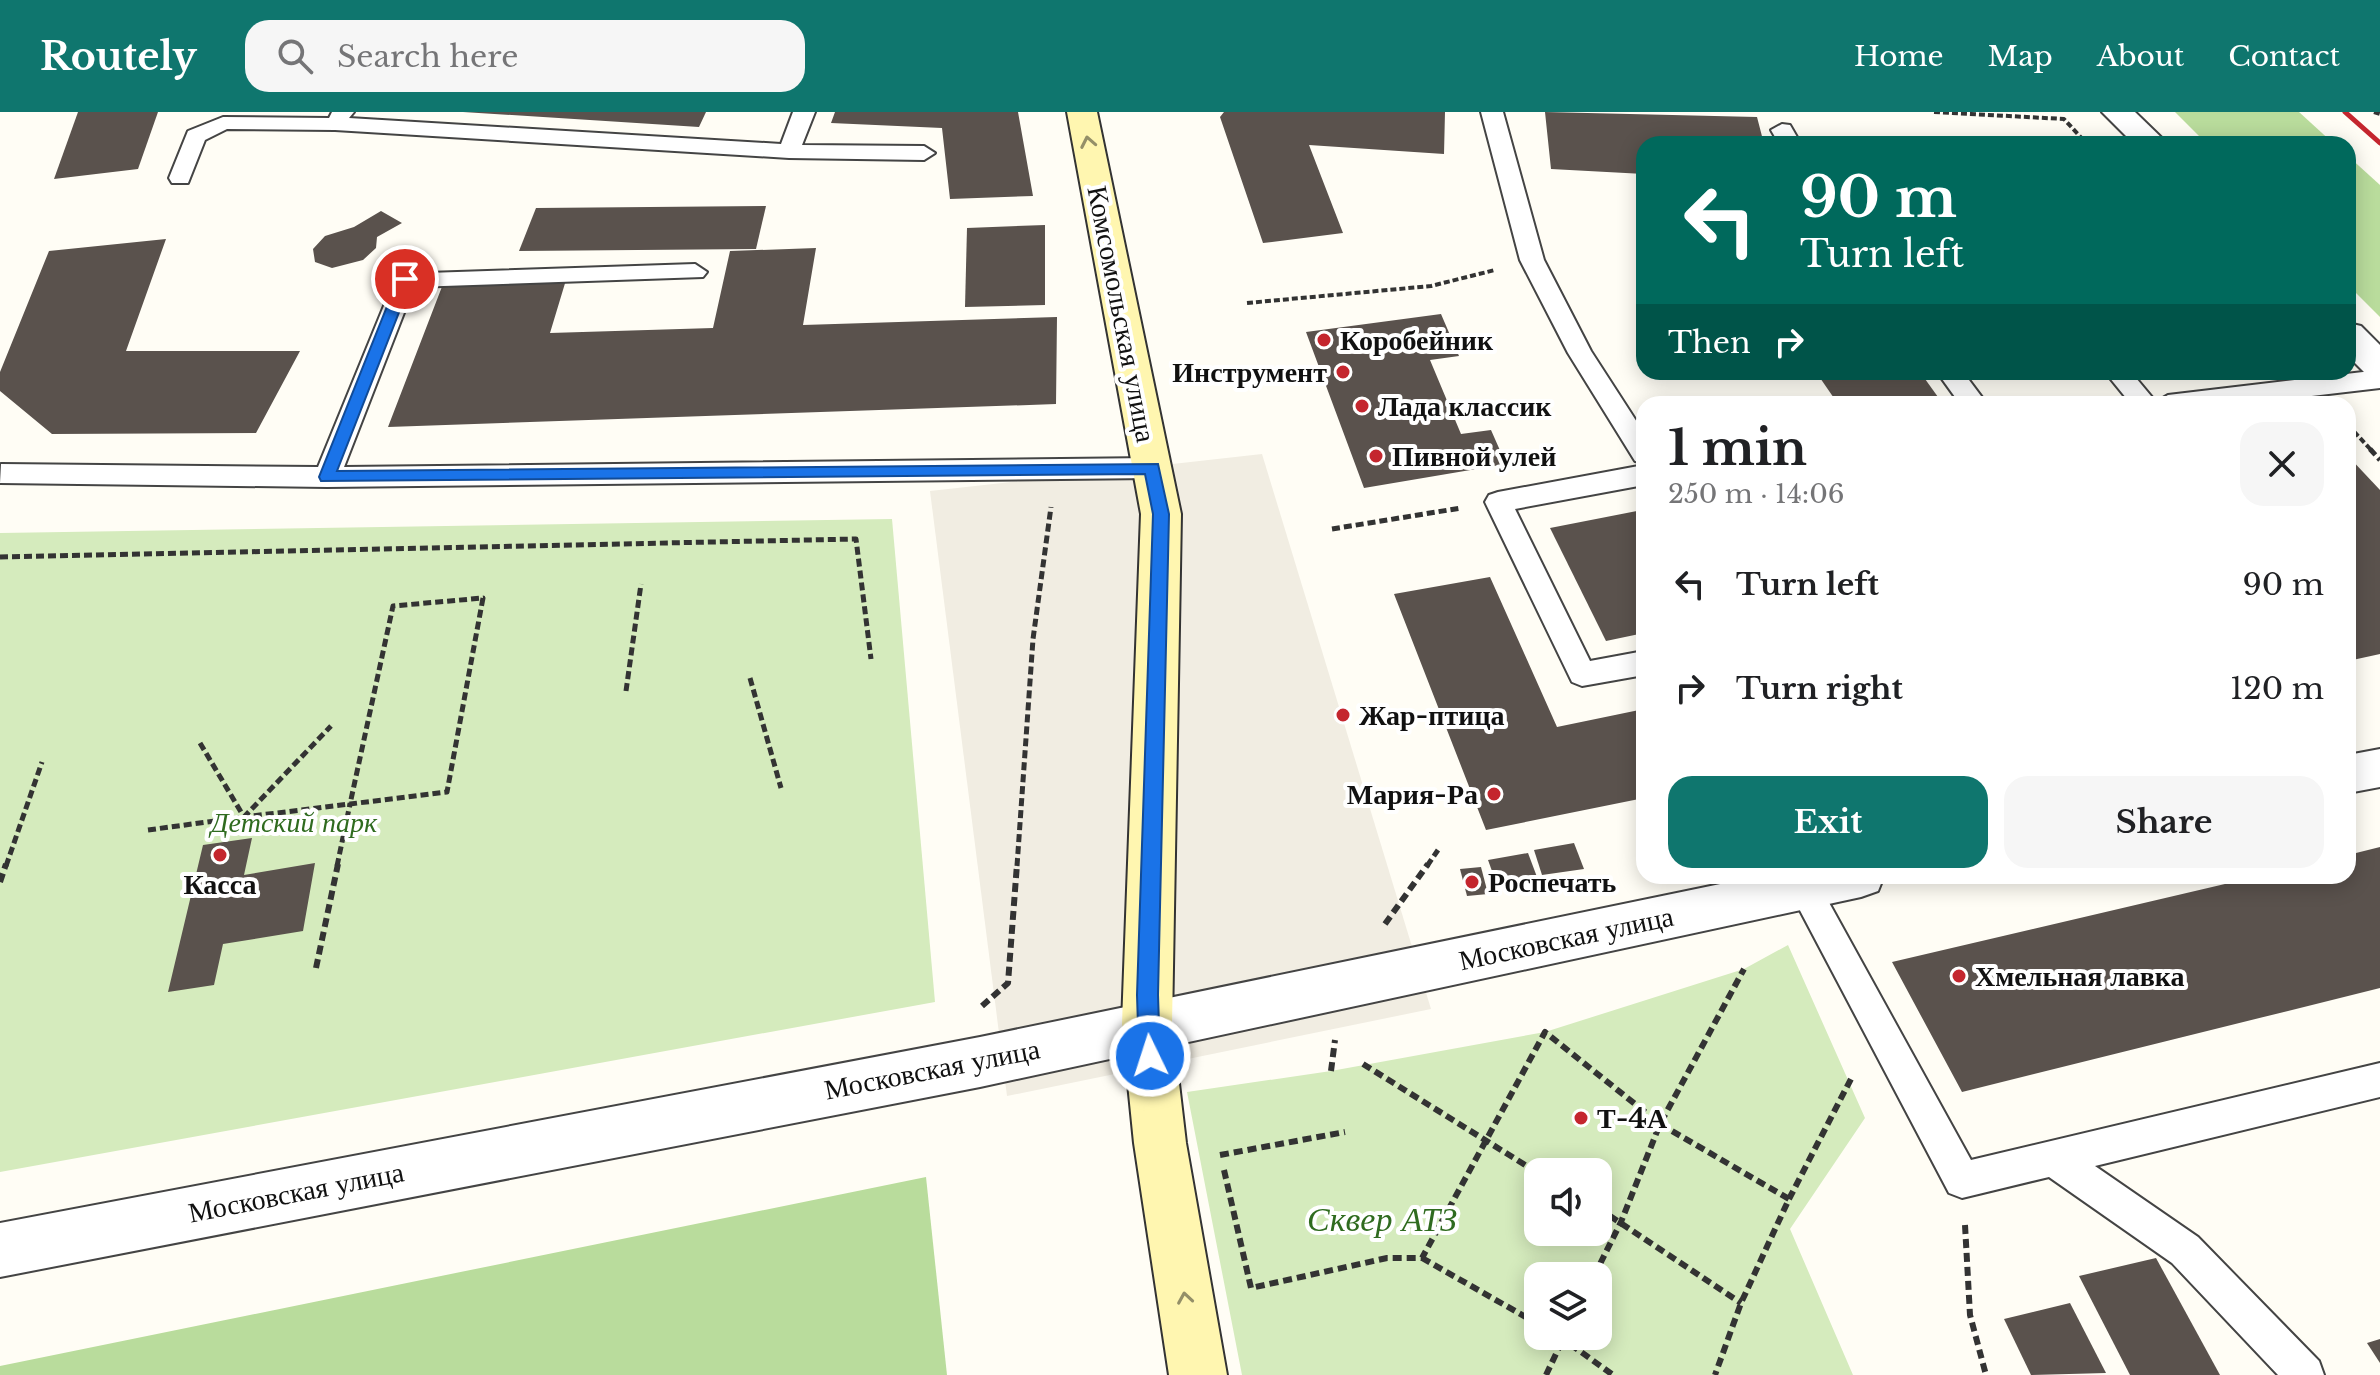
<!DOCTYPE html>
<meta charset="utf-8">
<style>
body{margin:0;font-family:"Libre Baskerville",serif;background:#f6f6f6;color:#202124;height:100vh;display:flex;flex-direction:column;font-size:30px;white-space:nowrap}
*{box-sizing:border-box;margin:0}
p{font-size:26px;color:#757577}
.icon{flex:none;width:44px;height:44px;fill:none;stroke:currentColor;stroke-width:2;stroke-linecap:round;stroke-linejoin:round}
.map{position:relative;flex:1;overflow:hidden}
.panel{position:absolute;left:1636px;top:284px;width:720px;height:488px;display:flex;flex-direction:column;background:#fff;border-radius:24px;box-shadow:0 4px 20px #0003}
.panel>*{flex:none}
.guide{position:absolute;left:1636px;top:24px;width:720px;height:244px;border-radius:24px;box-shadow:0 4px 20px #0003;background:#00695c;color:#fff;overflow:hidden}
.fabs{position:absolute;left:1524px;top:1046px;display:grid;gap:16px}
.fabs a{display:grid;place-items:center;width:88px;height:88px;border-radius:16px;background:#fff;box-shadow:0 4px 20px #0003;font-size:40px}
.pin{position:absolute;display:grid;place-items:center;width:68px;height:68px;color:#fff;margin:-34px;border:4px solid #fff;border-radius:50%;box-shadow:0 2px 8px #0007}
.me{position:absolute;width:88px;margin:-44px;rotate:356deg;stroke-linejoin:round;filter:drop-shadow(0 0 6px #0008)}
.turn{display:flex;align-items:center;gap:28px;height:168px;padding:0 32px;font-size:36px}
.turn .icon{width:104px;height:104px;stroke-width:2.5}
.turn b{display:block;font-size:56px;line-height:68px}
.then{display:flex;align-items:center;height:76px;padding:0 32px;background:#0003;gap:16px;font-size:30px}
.round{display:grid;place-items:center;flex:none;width:84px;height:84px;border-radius:24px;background:#f6f6f6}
.headline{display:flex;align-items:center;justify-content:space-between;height:136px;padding:0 32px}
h1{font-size:48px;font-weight:800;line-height:60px}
.action{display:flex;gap:16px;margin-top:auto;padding:16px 32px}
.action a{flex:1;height:92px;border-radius:24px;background:#0f766e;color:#fff;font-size:32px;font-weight:800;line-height:92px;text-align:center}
.action a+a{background:#f6f6f6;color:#202124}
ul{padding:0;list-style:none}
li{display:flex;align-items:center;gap:24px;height:104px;padding:0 32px}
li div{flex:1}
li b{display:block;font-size:30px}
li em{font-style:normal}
header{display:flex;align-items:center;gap:48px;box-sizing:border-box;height:112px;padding:0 40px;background:#0f766e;color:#fff}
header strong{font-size:38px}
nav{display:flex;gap:44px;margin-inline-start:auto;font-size:28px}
.search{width:560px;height:72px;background:#f6f6f6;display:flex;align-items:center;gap:20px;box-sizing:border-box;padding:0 28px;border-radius:24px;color:#757577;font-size:30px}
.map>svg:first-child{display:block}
</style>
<header>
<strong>Routely</strong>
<div class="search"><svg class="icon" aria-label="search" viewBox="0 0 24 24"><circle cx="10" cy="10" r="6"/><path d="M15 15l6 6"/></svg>Search here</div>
<nav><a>Home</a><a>Map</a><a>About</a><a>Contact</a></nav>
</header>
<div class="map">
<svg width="2380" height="1263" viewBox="0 0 2380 1263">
<rect width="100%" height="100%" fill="#fffdf5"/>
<g fill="#d5ebbd" fill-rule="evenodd">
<polygon points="892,407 935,890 0,1060 0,421"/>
<path d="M1788 833 1865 1006 1790 1117 1853 1263H1242L1187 980 1331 959 1545 920 1744 857ZM1538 1060H1598V1120H1538ZM1538 1164H1598V1224H1538Z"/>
</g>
<g fill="#b9dc9c">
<polygon points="2175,0 2299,0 2334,32 2207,32"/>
<polygon points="2348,44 2380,73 2380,205 2348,173"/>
<polygon points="926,1065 947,1263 0,1263 0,1254"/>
</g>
<polygon fill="#f1ede2" points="1262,342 1431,897 1007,984 930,379"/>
<g fill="#5a524d">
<polygon points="78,0 158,0 138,57 54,67"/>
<polygon points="463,0 706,0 699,15"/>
<polygon points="835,0 1018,0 1033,84 950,87 942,16 831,11"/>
<polygon points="1224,0 1445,0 1444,42 1309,33 1343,121 1263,131 1220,5"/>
<polygon points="1545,0 1757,5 1764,32 1644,32 1644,62 1551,57"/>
<polygon points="766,94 756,137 519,139 536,96"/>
<polygon points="381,99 402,111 377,125 376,136 363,148 332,156 315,150 313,137 325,124 354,115"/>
<polygon points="1045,113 1045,193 965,195 967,116"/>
<polygon points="166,127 126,239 300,239 256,321 52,322 0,279 0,260 49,139"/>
<polygon points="816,136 803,213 1057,205 1056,292 388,315 443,172 566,168 550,221 713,216 730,139"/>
<polygon points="1441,202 1459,244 1430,248 1461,322 1491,318 1506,352 1364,376 1306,220"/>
<polygon points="1816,260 1920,260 1943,292 1838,292"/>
<polygon points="2348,344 2380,378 2380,542 2348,549"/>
<polygon points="1642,398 1644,521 1606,529 1550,416"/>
<polygon points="1490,465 1557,615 1644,597 1644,686 1486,718 1394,482"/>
<polygon points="252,726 244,763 315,751 303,819 223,832 214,873 168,880 203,733"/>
<polygon points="1574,731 1584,757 1542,763 1534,738"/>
<polygon points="2380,735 2380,876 1962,980 1892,850 2259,764 2348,764 2348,743"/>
<polygon points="1528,741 1537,765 1497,773 1488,748"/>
<polygon points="1481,755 1488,782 1467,784 1460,757"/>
<polygon points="2156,1146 2220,1263 2130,1263 2079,1164"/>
<polygon points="2070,1191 2106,1261 2031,1263 2004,1207"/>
<polygon points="2380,1227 2380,1251 2367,1231"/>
</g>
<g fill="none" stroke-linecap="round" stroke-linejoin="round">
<defs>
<g id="service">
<polygon points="332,0 354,0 349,6 781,32 793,0 815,0 802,33 924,34 935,41 924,48 789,46 335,18 227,17 205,28 188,71 172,71 169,66 188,19 223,5 329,6"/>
<polygon points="1481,0 1503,0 1544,148 1591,239 1644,321 1644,351 1635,349 1568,241 1520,148"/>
<polygon points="1782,12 1790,13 1801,32 1779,32 1771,18"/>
<polygon points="695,152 707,160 703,165 414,175 344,355 1152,346 1161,349 1165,356 1161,363 1152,366 327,375 0,371 1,352 318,355 397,162"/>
<polygon points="2380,258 2380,276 2243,292 2131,292 2105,260 2131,260 2156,290 2168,283"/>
<polygon points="1937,260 1963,260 1987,292 1960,292"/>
<polygon points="1644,353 1644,373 1515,397 1590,549 1644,539 1644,563 1582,574 1572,570 1485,390 1489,383 1498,380"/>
<polygon points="1801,764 1816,767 1971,1048 2380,951 2380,985 2095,1054 2198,1125 2319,1249 2324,1263 2278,1263 2172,1151 2049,1065 1962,1086 1949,1081 1794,787 1789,777 1794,767"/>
</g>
<g id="minor">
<polygon points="2102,0 2135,0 2168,32 2134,32"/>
<polygon points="2348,211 2361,214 2380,233 2380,267 2367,263 2348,244"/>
<polygon points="2380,637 2380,675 2348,681 2348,643"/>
<polygon points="1759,764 1884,764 1878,779 1861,785 980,975 0,1165 0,1111 980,925"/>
</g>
<polygon id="secondary" points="1067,0 1097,0 1181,402 1172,912 1186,1031 1227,1263 1169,1263 1134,1031 1122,912 1141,402"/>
</defs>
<use href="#service" stroke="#444" stroke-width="4"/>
<use href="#minor" stroke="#444" stroke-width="4"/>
<use href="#secondary" stroke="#333" stroke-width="4"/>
<g stroke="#333" stroke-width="4" stroke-dasharray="6 3" stroke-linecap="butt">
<polyline points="1934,0 2064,7 2087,32"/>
<polyline points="2374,0 2380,2"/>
<polyline points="1247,191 1431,174 1495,158"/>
<polyline points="2348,313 2372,339"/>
</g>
<g stroke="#333" stroke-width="5" stroke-dasharray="8 4" stroke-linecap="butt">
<polyline points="2370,337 2380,348"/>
<polyline points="1332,417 1461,396"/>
<polyline points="0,445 856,427 871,547"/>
<polygon points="483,486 447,680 350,692 393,494"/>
<polyline points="750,566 781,676"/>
<polyline points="626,579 641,472"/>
<polyline points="200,631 244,705 350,692"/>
<polyline points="148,718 244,705 331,614"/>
<polyline points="6,754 42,650"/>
<polyline points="337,754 350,692"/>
<polyline points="1017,754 1033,527 1051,395"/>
<polyline points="1427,754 1438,738"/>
</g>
<g stroke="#333" stroke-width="6" stroke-dasharray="9 5" stroke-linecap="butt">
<polyline points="0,770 6,752"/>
<polyline points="1385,812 1428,752"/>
<polyline points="316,856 338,752"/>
<polyline points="982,894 1008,871 1017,752"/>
<polyline points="1363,952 1538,1061"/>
<polyline points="1331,959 1335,928"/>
<polyline points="1220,1043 1345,1020"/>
<polyline points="1224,1058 1251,1176 1387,1146 1422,1146 1545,920 1660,1012 1789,1087 1741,1191 1715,1263"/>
<polyline points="1789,1087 1853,963"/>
<polyline points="1598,1096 1741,1191"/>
<polyline points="1965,1113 1970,1203 1986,1263"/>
<polyline points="1422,1146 1538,1212"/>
<polyline points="1594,1164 1621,1110 1660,1012 1744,857"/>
<polyline points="1559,1224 1613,1263"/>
<polyline points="1546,1263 1564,1225"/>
</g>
<use href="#service" fill="#fff" fill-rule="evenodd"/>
<use href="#minor" fill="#fff" fill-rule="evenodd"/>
<use href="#secondary" fill="#fff6b0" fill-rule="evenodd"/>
<polyline stroke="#c4262e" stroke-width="5" points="2345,0 2380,31"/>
</g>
<defs><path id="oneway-chevron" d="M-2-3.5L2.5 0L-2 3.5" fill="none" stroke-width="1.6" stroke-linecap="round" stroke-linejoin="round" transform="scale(2)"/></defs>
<g stroke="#948f68">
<use href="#oneway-chevron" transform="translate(1088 30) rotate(-101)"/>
<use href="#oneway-chevron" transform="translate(1185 1186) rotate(-99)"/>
</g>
<polygon fill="#1a73e8" stroke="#114b97" stroke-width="2" points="405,162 412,167 337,359 1158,352 1169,402 1158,883 1160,944 1157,951 1150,954 1142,951 1139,944 1137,883 1153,402 1145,362 321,369 319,365 398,167"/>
<g fill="#c4262e" stroke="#fff" stroke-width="3">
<circle cx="1324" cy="228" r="8"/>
<circle cx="1343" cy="260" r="8"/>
<circle cx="1362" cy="294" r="8"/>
<circle cx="1376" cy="344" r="8"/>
<circle cx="1343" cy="603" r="8"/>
<circle cx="1494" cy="682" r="8"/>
<circle cx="220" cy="743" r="8"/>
<circle cx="1472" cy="770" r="8"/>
<circle cx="1959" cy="864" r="8"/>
<circle cx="1581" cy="1006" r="8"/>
</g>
<g text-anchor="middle" stroke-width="8" stroke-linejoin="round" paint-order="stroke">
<g font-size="28" fill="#111" stroke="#fff">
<text transform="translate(1122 202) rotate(79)" y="10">Комсомольская улица</text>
<text transform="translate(1566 826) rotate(-12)" y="10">Московская улица</text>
<text transform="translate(932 957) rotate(-11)" y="10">Московская улица</text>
<text transform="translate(296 1080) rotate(-11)" y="10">Московская улица</text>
</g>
<g font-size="28" font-weight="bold" fill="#111" stroke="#fff" text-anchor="start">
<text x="1340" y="238">Коробейник</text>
<text x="1327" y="270" text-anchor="end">Инструмент</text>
<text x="1378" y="304">Лада классик</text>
<text x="1392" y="354">Пивной улей</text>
<text x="1359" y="613">Жар-птица</text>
<text x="1478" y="692" text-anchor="end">Мария-Ра</text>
<text x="1488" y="780">Роспечать</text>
<text x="220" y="782" text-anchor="middle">Касса</text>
<text x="1975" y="874">Хмельная лавка</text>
<text x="1597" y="1016">Т-4А</text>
</g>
<g font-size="28" font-style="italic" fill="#2f6b1f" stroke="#fff">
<text x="294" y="720">Детский парк</text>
</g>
<g font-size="34" font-style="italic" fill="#2f6b1f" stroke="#fff">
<text x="1382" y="1119">Сквер АТЗ</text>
</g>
</g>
</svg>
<div class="fabs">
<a><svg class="icon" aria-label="sound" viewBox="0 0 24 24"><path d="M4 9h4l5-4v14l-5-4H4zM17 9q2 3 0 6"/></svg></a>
<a><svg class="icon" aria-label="layers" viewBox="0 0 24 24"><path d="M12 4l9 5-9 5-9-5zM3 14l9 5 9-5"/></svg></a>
</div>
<div class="pin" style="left:405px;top:167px;background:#d93025"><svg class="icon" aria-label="arrive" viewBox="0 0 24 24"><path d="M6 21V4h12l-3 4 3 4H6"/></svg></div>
<svg class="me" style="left:1150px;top:944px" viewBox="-20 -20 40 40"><circle r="17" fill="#1a73e8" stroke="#fff" stroke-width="3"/><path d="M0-11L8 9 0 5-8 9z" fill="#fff"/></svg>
<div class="guide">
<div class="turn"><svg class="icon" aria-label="left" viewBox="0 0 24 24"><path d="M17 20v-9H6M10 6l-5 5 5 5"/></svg><div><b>90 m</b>Turn left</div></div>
<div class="then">Then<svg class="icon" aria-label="right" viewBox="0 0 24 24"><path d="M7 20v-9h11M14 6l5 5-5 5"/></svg></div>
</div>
<section class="panel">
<div class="headline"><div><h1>1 min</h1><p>250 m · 14:06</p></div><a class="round"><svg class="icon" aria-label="close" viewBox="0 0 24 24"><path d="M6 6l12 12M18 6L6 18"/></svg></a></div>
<ul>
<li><svg class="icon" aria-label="left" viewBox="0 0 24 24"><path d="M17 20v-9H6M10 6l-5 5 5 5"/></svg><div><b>Turn left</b></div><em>90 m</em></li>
<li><svg class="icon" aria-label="right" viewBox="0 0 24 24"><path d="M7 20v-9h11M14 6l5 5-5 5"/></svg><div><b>Turn right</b></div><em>120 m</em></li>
</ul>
<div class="action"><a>Exit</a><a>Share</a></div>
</section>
</div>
